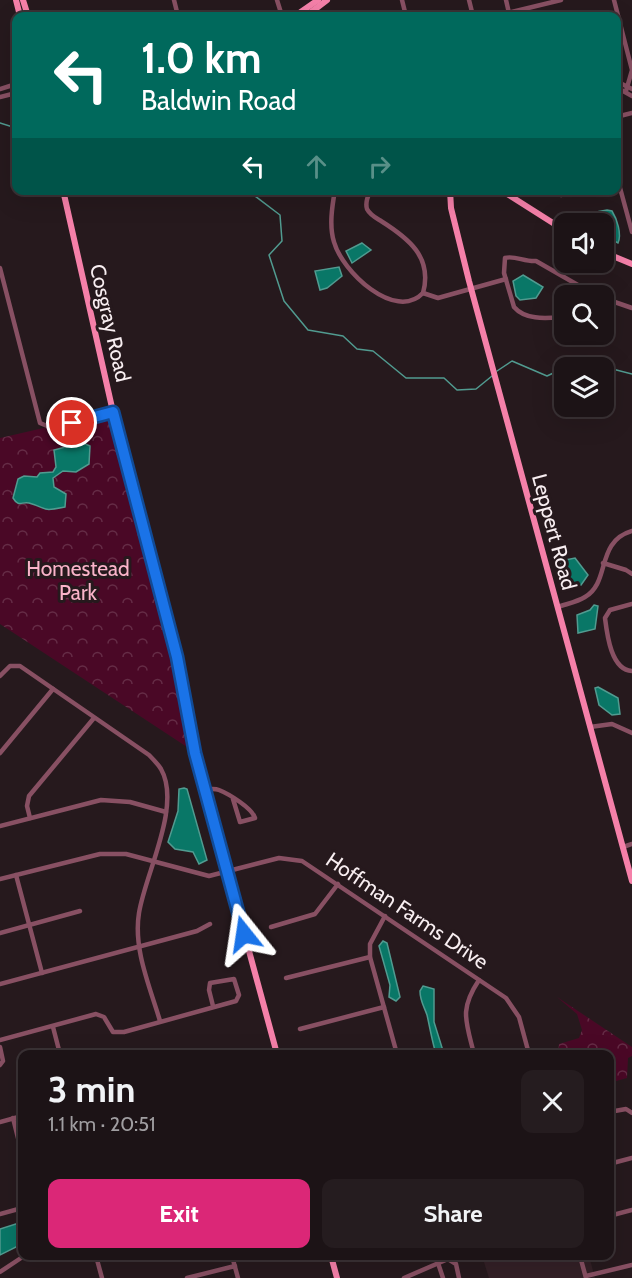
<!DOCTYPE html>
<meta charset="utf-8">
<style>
body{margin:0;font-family:Cabin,sans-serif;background:#251c1f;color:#f1f3f6;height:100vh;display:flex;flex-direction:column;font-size:22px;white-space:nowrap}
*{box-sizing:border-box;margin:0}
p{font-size:20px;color:#a09ea1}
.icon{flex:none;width:33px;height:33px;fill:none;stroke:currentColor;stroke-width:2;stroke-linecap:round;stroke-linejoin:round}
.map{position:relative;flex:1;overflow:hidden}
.side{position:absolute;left:18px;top:1050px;width:596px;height:210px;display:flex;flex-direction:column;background:#1c1316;border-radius:12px;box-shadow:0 6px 24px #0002,0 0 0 2px #3a3235}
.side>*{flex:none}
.guide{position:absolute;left:12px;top:12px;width:609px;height:183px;border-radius:12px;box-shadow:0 6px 24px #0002,0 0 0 2px #3a3235;background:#00695c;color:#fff;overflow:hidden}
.tools{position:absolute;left:554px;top:213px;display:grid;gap:12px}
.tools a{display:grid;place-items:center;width:60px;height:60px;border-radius:12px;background:#1c1316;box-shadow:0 6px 24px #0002,0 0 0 2px #3a3235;font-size:30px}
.pin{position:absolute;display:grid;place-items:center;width:51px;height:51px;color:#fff;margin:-26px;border:3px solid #fff;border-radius:50%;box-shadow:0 2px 6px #0007}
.me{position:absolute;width:66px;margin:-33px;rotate:345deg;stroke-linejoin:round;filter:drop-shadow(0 0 4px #0008)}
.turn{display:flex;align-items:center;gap:21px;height:126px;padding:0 30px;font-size:27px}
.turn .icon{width:78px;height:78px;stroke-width:2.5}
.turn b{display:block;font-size:42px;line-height:51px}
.lanes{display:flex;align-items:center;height:57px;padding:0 30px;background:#0003;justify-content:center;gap:30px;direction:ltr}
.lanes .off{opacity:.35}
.round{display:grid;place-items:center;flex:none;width:63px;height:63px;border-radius:12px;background:#251c1f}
.overview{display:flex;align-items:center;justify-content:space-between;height:102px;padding:0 30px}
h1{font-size:36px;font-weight:800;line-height:45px}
.primary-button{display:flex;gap:12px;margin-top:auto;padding:12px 30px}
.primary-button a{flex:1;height:69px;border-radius:12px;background:#db2777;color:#fff;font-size:24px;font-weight:800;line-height:69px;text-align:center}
.primary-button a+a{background:#251c1f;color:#f1f3f6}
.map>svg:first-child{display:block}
</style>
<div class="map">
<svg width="632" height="1278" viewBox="0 0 632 1278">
<defs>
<pattern id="forest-crowns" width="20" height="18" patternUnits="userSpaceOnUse" patternTransform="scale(1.5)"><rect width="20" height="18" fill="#4a0826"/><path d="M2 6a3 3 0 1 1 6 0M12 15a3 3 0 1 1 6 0" fill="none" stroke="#652c46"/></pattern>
</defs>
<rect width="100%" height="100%" fill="#26191d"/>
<polygon fill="#332026" points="482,1256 589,1256 595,1278 489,1278"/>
<g fill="url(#forest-crowns)">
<polygon points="113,412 178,657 189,734 187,747 0,624 0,438"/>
<polygon points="557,997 632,1047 632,1056 628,1058 627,1078 609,1083 609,1054 558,1054 559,1044 579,1038 582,1030 577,1014"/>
</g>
<g fill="#097767" stroke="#519b90" stroke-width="1.5">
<path d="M607 210 612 211C617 219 622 234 618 243L603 235V224L581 223 577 221 580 215Z"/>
<polygon points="362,243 371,250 352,263 346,251"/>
<polygon points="339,267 342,276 327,288 320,290 315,271"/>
<polygon points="523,275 543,287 536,298 520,300 516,296 513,281"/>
<path d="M74 439 90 446 89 464 76 472 63 471 53 478 54 487 66 494 65 507C40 512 50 509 29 503 22 501 19 508 13 498L18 479 24 476 37 477 40 473 53 472 56 467 54 450 69 446Z"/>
<polygon points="575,558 588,575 581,585 568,587 560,561"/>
<polygon points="594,605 598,606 595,629 578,633 577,615 590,610"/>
<polygon points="598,687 618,698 620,714 612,715 599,705 595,688"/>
<polygon points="184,788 187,789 207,860 199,864 193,852 175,849 168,842 178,811 179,789"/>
<polygon points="383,941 387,943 400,997 396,1001 389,997 390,985 379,946"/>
<path d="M423 986 434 989V1022L444 1054H436C432 1041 430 1028 427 1015 424 1006 420 1001 420 991Z"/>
<polygon points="22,1222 22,1244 0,1255 0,1229"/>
</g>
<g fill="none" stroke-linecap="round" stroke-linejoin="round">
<g stroke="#519b90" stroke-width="1.5">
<polyline points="0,123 16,128"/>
<polyline points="247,190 280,215 282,241 269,255 284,301 308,330 343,336 357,349 373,351 406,378 444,378 457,390 476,389 492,376"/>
<polyline points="593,368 597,365 632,374"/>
<polyline points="497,371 512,361 547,376 564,368"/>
</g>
<g stroke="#885063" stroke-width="4.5">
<polyline points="174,0 178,16"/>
<polyline points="277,0 282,16"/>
<polyline points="402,0 406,16"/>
<polyline points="469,0 473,16"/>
<polyline points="506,0 509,13"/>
<polyline points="614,0 632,70 626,91"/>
<polyline points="495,16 561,0"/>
<polyline points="616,81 632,89"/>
<polyline points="616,87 632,96"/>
<polyline points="0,89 16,84"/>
<polyline points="0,97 16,93"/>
<polyline points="616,117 632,113"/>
<polyline points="616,173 632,232"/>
<path d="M335 190C332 207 329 226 334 242 342 271 395 322 423 293"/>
<path d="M371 190C368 196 365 202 367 209 370 215 376 218 381 221 408 238 433 257 423 293"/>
<polyline points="558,190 561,195 579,190"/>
<polyline points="0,268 40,423 52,428 113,412"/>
<polyline points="423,293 438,298 506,279"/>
<polyline points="603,298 632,308"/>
<path d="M564 317C548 318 526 321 514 307L504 273 505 258C514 255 525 262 536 261L597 296"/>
<polyline points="603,563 626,570 632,574"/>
<path d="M632 604 610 610 605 618C607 634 611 670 632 671"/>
<path d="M558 607C566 604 577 602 585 597 611 582 595 542 632 531"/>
<path d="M0 676 10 666H20L149 755C153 759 158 764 161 769 182 806 145 874 139 913 133 949 150 987 160 1021"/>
<polyline points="590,727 612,724 632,733"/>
<polyline points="0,753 53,689"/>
<path d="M204 790C209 789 214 788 219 790 229 794 252 808 255 818L240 822 233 799"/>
<polyline points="30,818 27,806 29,796 94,718"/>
<polyline points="0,826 101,800 130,802 166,812"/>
<polyline points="623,847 632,844"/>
<polyline points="16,875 42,973"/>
<polyline points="0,879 100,854 126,854 209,876 279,858 302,861 506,998 519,1017 529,1054"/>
<polyline points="385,916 370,944 370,957 397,1054"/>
<polyline points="271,927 315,914 338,884"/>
<polyline points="0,933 80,911"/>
<polyline points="286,978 370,957"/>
<polyline points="0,984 197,931 210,924"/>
<polyline points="53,1027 60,1054"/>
<polyline points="300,1029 384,1007"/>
<polyline points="0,1040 96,1014 104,1017 113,1032 124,1032 236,1001 239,995 234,979 210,983 209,990 213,1006"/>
<polyline points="0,1047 3,1061 0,1065"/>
<path d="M474 1054C466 1021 459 1010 479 980"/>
<polyline points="609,1112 626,1109 632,1113"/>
<polyline points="13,1118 21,1150"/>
<polyline points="0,1122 22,1116"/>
<polyline points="609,1164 632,1158"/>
<polyline points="0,1214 22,1208"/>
<polyline points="609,1216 632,1210"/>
<polyline points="96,1256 102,1278"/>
<polyline points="232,1256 238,1278"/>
<polyline points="580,1256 586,1278"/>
<polyline points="438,1263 443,1278"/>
<polyline points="0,1272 24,1256"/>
<polyline points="586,1276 632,1265"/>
<polyline points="187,1278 235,1266"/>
<polyline points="404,1278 448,1259 456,1264 459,1278"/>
</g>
<g stroke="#f580a9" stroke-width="6">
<polyline points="16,0 20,16"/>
<polyline points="23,0 28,16"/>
<polyline points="295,16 318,0"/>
<polyline points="306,16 327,0"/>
<polyline points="63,190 113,412 178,657 190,734 277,1054"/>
<polyline points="450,190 451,208 469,281 632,881"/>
<polyline points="501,190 564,230"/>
<polyline points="603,252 632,264"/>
<polyline points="331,1256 337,1278"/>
</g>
</g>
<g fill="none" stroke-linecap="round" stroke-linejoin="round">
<defs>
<polyline id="route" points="72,423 113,412 177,657 195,753 244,934"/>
</defs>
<use href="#route" stroke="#114b97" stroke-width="15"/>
<use href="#route" stroke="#1a73e8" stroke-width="10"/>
</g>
<g text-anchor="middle" stroke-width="6" stroke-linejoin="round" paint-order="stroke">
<g font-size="21" fill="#f8eef1" stroke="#26191d">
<text transform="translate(110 323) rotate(77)" y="7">Cosgray Road</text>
<text transform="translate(554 532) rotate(75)" y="7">Leppert Road</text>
<text transform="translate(407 911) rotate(34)" y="7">Hoffman Farms Drive</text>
</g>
<g font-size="21" fill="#fab3c9" stroke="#26191d">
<text x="78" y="576">Homestead<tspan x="78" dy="24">Park</tspan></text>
</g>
</g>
</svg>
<div class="tools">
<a><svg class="icon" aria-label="sound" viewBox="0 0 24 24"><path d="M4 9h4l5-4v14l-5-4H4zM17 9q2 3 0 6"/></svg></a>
<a><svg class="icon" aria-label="search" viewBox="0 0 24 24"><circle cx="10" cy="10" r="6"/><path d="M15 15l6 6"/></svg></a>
<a><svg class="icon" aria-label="layers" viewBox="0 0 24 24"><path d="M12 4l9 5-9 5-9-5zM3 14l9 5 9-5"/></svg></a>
</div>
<div class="pin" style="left:72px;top:423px;background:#d93025"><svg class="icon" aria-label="arrive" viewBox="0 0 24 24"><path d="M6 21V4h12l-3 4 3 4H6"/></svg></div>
<svg class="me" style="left:244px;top:934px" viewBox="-20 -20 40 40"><path d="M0-17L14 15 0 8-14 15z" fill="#1a73e8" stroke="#fff" stroke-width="4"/></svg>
<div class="guide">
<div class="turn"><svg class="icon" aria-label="left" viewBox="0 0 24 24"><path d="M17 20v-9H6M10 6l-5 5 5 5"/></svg><div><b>1.0 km</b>Baldwin Road</div></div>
<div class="lanes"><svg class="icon" aria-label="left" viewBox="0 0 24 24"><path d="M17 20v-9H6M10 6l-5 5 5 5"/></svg><svg class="icon off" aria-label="ahead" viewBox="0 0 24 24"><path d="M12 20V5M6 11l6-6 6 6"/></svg><svg class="icon off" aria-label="right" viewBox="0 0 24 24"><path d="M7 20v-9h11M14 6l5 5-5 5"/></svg></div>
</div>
<section class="side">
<div class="overview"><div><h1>3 min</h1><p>1.1 km · 20:51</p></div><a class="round"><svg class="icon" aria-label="close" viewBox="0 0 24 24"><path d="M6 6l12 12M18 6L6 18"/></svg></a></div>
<div class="primary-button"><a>Exit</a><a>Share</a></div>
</section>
</div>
